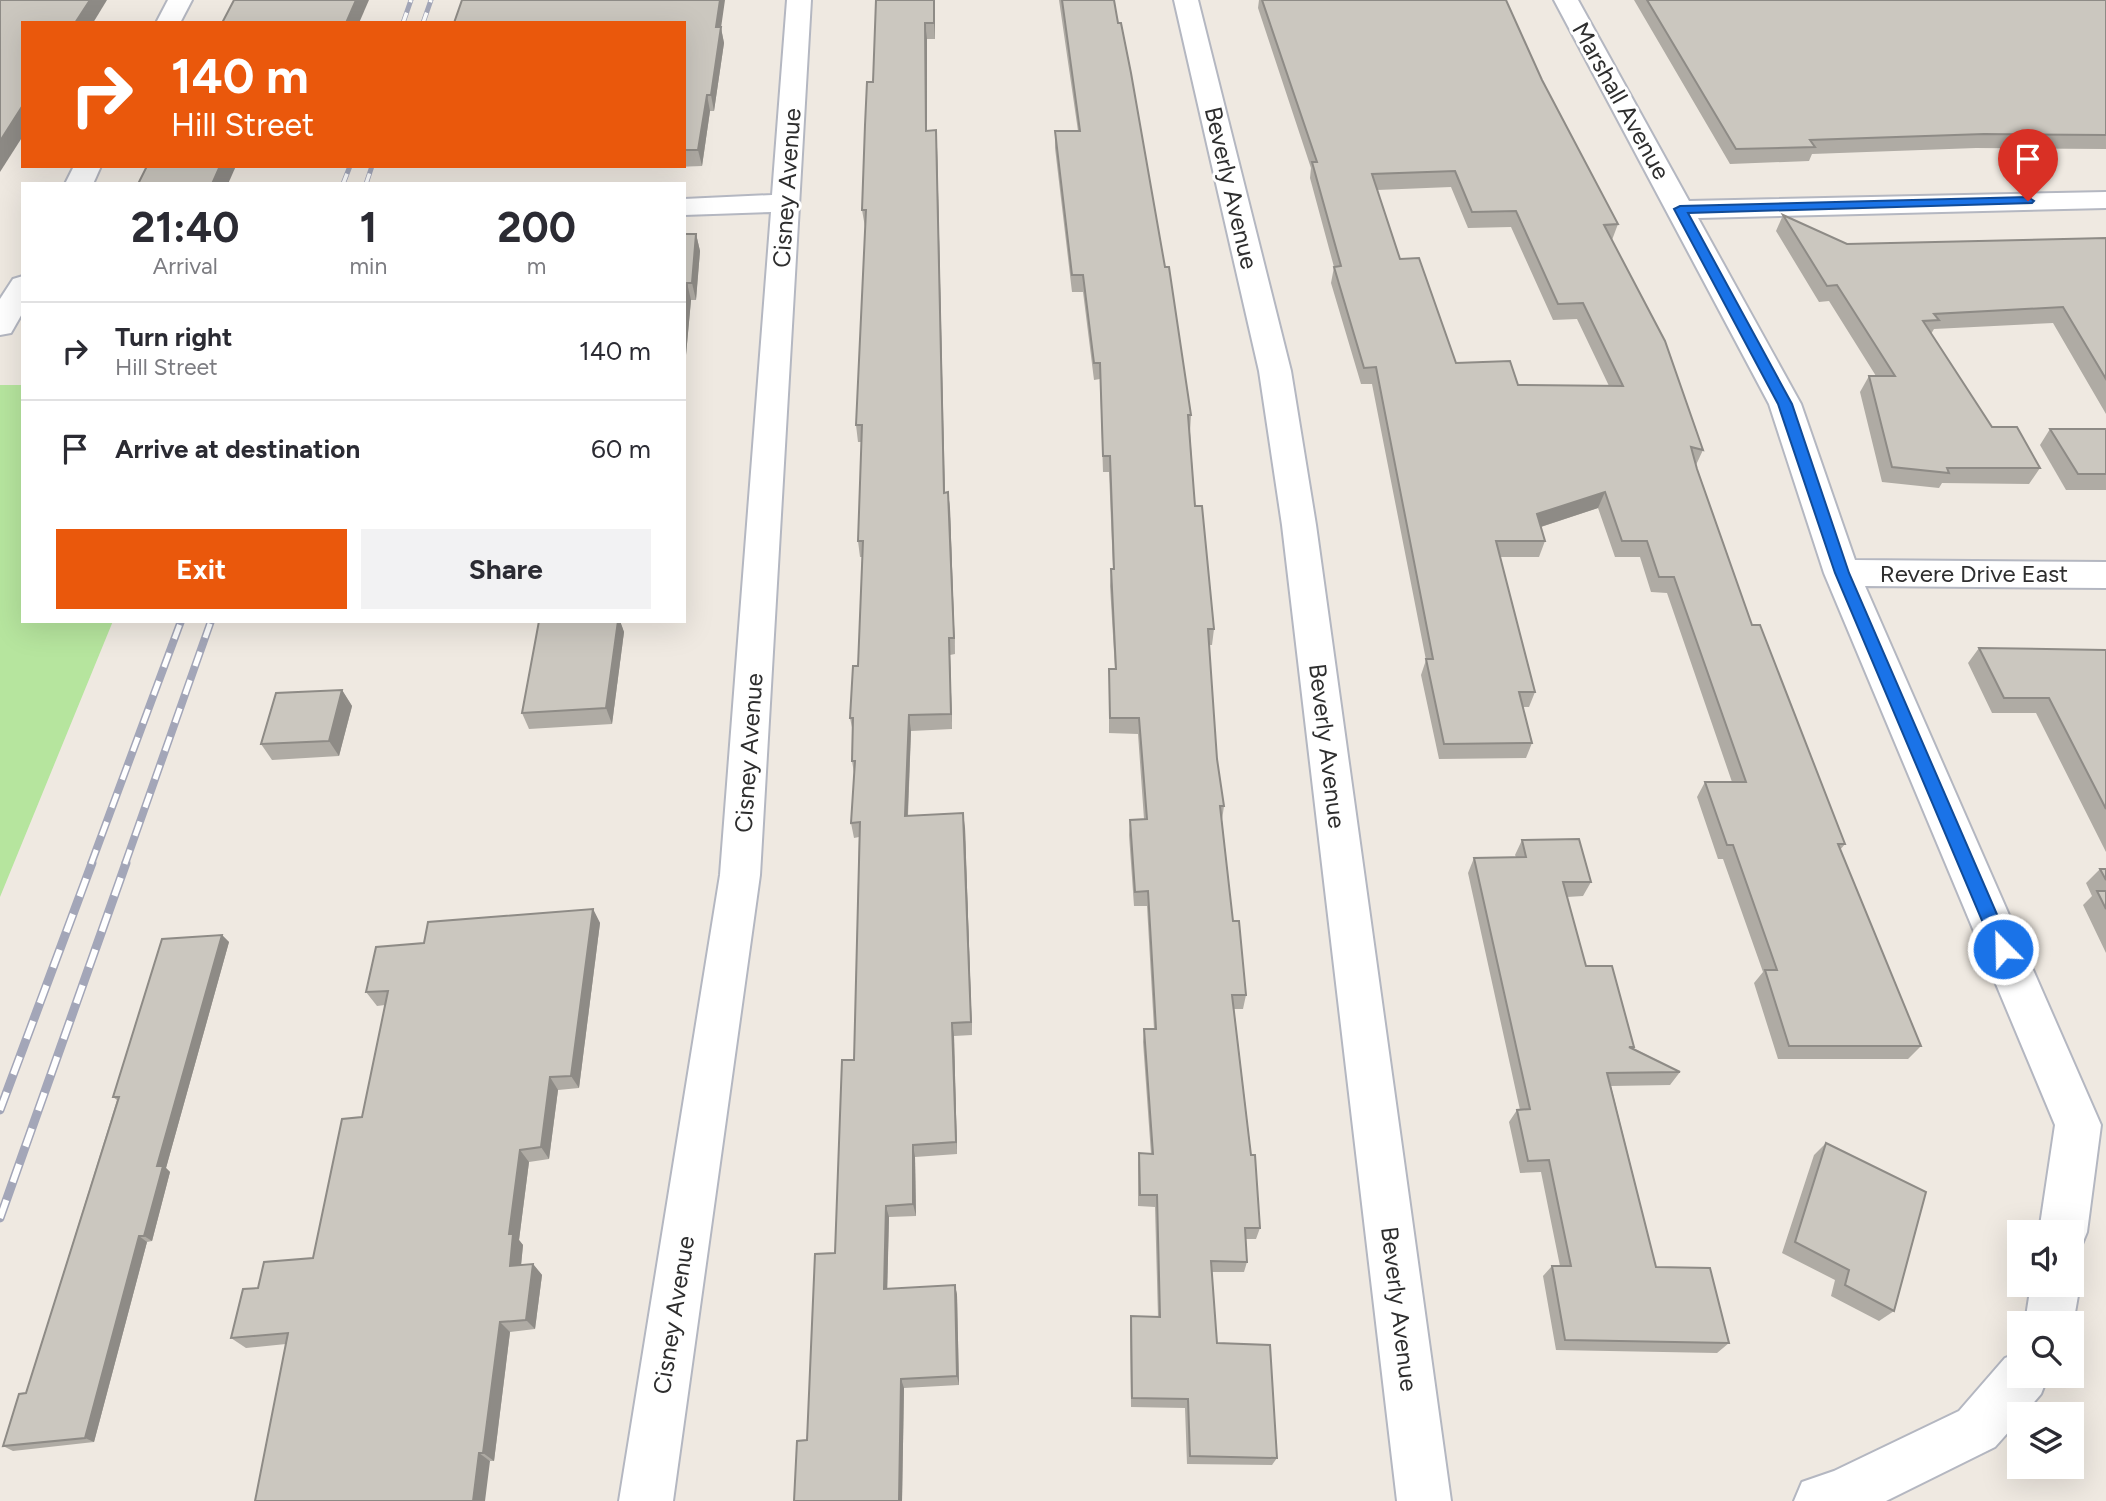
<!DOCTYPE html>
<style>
body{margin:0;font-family:Figtree,sans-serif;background:#f2f2f3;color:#2b2b33;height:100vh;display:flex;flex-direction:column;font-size:26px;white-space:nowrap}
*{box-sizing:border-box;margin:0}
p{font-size:23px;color:#7c7c81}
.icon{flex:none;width:38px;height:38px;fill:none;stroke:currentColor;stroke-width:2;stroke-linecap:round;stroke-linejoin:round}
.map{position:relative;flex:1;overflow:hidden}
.details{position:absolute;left:21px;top:182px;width:665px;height:441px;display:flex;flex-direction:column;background:#fff;border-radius:0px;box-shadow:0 7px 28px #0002}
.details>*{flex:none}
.guide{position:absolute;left:21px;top:21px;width:665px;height:147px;border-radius:0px;box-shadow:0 7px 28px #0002;background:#ea580c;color:#fff;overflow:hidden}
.buttons{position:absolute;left:2007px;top:1220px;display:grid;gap:14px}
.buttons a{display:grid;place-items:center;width:77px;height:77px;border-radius:0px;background:#fff;box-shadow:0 7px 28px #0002;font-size:35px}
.pin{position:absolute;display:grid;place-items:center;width:60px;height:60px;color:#fff;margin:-72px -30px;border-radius:50% 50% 50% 0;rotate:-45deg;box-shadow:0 0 7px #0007}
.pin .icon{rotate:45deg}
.me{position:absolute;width:77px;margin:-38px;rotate:337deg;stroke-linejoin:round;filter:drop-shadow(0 0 5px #0008)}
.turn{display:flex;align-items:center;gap:24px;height:147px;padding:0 35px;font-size:32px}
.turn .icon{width:91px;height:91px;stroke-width:2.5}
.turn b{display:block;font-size:49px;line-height:60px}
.eta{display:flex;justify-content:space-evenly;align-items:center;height:119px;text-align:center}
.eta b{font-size:42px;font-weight:700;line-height:49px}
.action{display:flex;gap:14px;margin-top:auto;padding:14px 35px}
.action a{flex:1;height:80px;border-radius:0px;background:#ea580c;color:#fff;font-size:28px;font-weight:700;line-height:80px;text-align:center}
.action a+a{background:#f2f2f3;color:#2b2b33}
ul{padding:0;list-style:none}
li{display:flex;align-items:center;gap:21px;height:98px;padding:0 35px;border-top:2px solid #e1e1e2}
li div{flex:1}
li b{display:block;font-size:26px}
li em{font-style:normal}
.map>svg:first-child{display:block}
</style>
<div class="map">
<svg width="2106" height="1501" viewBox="0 0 2106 1501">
<rect width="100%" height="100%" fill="#efe9e1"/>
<polygon fill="#b6e59e" points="0,385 23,385 23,621 113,621 0,897"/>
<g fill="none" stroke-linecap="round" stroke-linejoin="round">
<defs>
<g id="street">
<polygon points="168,0 192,0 180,23 156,23"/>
<polygon points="787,0 811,0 760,875 673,1501 619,1501 720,875 771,212 684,215 684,199 772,195"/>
<polygon points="1174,0 1198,0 1291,371 1316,525 1451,1501 1397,1501 1282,525 1259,371"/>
<polygon points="1554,0 1578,0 1689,201 2106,192 2106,208 1698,218 1801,404 1855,560 2106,562 2106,588 1865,586 2101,1125 2087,1232 2080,1249 2072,1252 2072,1232 2039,1232 2055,1125 1824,573 1769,404"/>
<polygon points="74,166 101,166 93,184 65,184"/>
<polygon points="23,276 23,312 11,333 0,335 0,299 13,279"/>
<polygon points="2072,1266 2080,1284 2072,1330 2072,1323 2025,1323 2031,1284 2072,1284"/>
<polygon points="2020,1352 2020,1376 2048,1376 2041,1394 2024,1414 2020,1414 2020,1419 1995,1447 1886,1501 1794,1501 1802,1482 1834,1471 1959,1411 2005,1358"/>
</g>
</defs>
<use href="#street" stroke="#b4b7c1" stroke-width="4"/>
<use href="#street" fill="#fff" fill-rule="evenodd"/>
<defs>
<g id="rail-far2">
<polyline points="403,23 411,0"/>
<polyline points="423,23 431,0"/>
<polyline points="343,184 350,166"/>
<polyline points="366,184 372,166"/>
</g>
<g id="rail-far1">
<polyline points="91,864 181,621"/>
<polyline points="125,864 211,621"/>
</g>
<g id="rail">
<polyline points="0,1110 92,863"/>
<polyline points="0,1218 126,863"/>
</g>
</defs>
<use href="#rail-far2" stroke="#a3a6b8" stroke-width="5"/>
<use href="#rail-far1" stroke="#a3a6b8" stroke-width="8"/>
<use href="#rail" stroke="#a3a6b8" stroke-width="9"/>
<use href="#rail-far2" stroke="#fff" stroke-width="3.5" stroke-dasharray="11" stroke-linecap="butt"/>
<use href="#rail-far1" stroke="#fff" stroke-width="5" stroke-dasharray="15" stroke-linecap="butt"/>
<use href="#rail" stroke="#fff" stroke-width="6" stroke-dasharray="19" stroke-linecap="butt"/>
</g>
<g fill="#afaba4" fill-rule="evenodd">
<polygon points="935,0 935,39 927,39 927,131 937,147 945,493 948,492 950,509 955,654 950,655 952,729 911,731 908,816 965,828 972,1035 954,1036 957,1154 915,1157 916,1216 889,1217 887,1289 955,1285 957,1295 959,1385 904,1388 902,1501 794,1501 807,1440 835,1253 854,1060 859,837 854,838 851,823 854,773 852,761 853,732 850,718 858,666 862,557 860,557 858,541 862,442 858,442 856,425 865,227 862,210 873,82"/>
<polygon points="1059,0 1114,0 1191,415 1190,432 1195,506 1214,629 1212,645 1209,645 1217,759 1224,806 1222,820 1233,921 1246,995 1243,1009 1234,1009 1260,1228 1256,1239 1246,1239 1247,1262 1244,1272 1212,1272 1217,1343 1277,1458 1272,1465 1187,1464 1185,1408 1131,1407 1130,1326 1131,1316 1158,1317 1155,1207 1138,1206 1138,1165 1139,1153 1151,1154 1143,1042 1144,1029 1154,1029 1147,906 1134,906 1129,835 1130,820 1144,819 1138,734 1109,733 1109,669 1115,669 1110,586 1111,569 1113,569 1109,472 1103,472 1100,379 1094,380 1083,292 1072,292 1055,148 1055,131 1078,131"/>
<path d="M1259 0H1506L1542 80 1618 224 1612 240 1703 450 1696 465 1752 625 1845 844 1840 850 1921 1046 1908 1059H1778L1754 983 1763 972 1723 859H1718L1697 797 1705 782H1732L1667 593 1651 592 1640 557H1615L1598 508 1541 527 1545 541 1539 557H1500L1535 692 1529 707H1523L1532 743 1526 758 1439 759 1421 675 1426 660 1372 384H1361L1331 283 1334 267 1310 178 1311 168 1258 8ZM1451 187 1468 228 1511 227 1553 320 1577 319 1609 386 1518 385 1456 363 1400 259 1377 190Z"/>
<polygon points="1634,0 2106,0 2106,149 1976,148 1812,154 1809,161 1730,164"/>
<polygon points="684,23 721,28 724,43 714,111 710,111 702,166 650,168 650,166 684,166"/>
<polygon points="1783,215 1847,244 2106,238 2106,414 2053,323 1934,329 1931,334 1992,427 2040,468 2029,484 1942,483 1939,488 1882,482 1860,392 1869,376 1876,376 1829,301 1819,302 1776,231"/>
<polygon points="684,234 696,234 700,251 696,300 691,300 684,377"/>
<polygon points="2050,429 2106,429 2106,490 2066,490 2040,445"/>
<polygon points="539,621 620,621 624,632 612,724 529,729 522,713"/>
<polygon points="1979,648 2106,650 2106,852 2036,713 1992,713 1968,663"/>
<polygon points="342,690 352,706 339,756 272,760 261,744"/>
<polygon points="1522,840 1591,882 1583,896 1567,897 1586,966 1634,1047 1633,1048 1680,1072 1670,1085 1611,1086 1656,1267 1729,1343 1717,1353 1556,1350 1543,1276 1552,1266 1560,1266 1541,1172 1520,1173 1509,1122 1517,1110 1520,1110 1468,873 1474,858 1516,857 1515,855"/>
<polygon points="2100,869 2106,869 2106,953 2083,905 2092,896 2086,883"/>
<polygon points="593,909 600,923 579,1088 558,1090 549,1159 529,1162 519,1240 523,1245 521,1265 533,1264 542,1275 535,1329 510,1332 494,1461 490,1461 286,1344 246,1348 231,1338 258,1288 313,1258 362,1117 385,1005 377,1006 366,992 424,943"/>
<polygon points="222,935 229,942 166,1168 170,1172 152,1241 147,1242 94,1442 13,1451 3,1446 26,1393 117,1100 113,1097"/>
<polygon points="1826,1143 1894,1311 1879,1321 1831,1296 1835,1280 1782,1253 1814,1155"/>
</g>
<g fill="#8e8b86">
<polygon points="90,0 107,0 93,23 75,23"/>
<polygon points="356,0 369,0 359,23 346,23"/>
<polygon points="720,0 725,0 721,28 724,43 714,111 711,95 716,27"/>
<polygon points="934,0 935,0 935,39 934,23"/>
<polygon points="925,23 927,39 927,147 926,131"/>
<polygon points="707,95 710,111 702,166 698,150"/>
<polygon points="23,105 23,136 0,172 0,141"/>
<polygon points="936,130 937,147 945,509 944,493"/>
<polygon points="220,166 236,166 228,184 212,184"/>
<polygon points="696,234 700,251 696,300 692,283"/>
<polygon points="687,283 691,300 684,377 684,315"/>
<polygon points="948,492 950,509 955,654 954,638"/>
<polygon points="1605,492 1598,508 1531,530 1537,514"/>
<polygon points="618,621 620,621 624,632 612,724 606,708"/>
<polygon points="949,638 950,655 952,729 951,714"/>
<polygon points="342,690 352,706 339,756 329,741"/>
<polygon points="909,715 911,731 907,831 905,816"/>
<polygon points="963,813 965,828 972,1035 971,1022"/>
<polygon points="593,909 600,923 579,1088 571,1076"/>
<polygon points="222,935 229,942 166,1168 170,1172 152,1241 144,1236 157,1166"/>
<polygon points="952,1023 954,1036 957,1154 956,1142"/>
<polygon points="550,1077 558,1090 549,1159 541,1147"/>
<polygon points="913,1145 915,1157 916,1216 913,1204"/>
<polygon points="520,1150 529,1162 519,1240 523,1245 520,1276 510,1266 509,1234"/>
<polygon points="886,1206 889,1217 887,1299 884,1289"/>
<polygon points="139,1236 147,1242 94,1442 85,1438"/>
<polygon points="533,1264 542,1275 535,1329 526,1320"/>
<polygon points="955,1285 957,1295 959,1385 957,1376"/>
<polygon points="500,1322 510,1332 494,1461 483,1453"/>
<polygon points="901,1379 904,1388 902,1501 899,1501"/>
<polygon points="479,1453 490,1461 485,1501 473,1501"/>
</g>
<g fill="#cbc7bf" stroke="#8e8b86" stroke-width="2" fill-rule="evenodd">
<polygon points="0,0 90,0 75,23 23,23 23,105 0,141"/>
<polygon points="234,0 356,0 346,23 222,23"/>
<polygon points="462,0 720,0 716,27 721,27 711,95 707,95 698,150 684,150 684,23 454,23"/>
<polygon points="876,0 934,0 934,23 925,23 926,131 936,130 944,493 948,492 954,638 949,638 951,714 909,715 905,816 963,813 971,1022 952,1023 956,1142 913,1145 913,1204 886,1206 884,1289 955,1285 957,1376 901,1379 899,1501 794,1501 797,1441 807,1440 815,1254 835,1253 842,1060 854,1060 860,822 851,823 855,761 852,761 853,718 850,718 853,666 858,666 863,541 858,541 862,425 856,425 866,210 862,210 865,125 867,82 873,82"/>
<polygon points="1062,0 1114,0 1118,23 1121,23 1131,73 1165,267 1169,267 1191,415 1188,415 1195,506 1202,506 1214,629 1208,629 1217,759 1224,806 1220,806 1233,921 1239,921 1246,995 1232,995 1251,1155 1255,1155 1260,1228 1245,1228 1247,1262 1211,1261 1217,1343 1270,1345 1277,1458 1190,1456 1188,1399 1132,1398 1131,1316 1160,1317 1157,1195 1140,1195 1139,1153 1153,1154 1144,1029 1156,1029 1148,891 1135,892 1130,820 1147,819 1139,718 1110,718 1109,669 1116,669 1111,569 1114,569 1110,456 1103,456 1100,363 1094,363 1083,275 1072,275 1055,131 1080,131"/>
<path d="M1262 0H1506L1542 80 1618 224 1604 225 1665 341 1703 450 1691 447 1697 469 1752 625H1760L1845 844H1838L1921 1046H1789L1765 970H1777L1733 845H1727L1705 782H1746L1674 577H1659L1647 541H1622L1605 492 1537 514 1545 541H1496L1535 692H1519L1532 743 1444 744 1426 659H1433L1376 367 1364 368 1334 267 1341 266 1312 162H1317ZM1455 171 1472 212 1516 211 1558 304 1583 303 1623 386 1518 385 1510 361 1456 363 1419 258 1400 259 1372 174Z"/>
<polygon points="1647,0 2106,0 2106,135 1984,134 1810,140 1815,147 1736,149"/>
<polygon points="147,166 220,166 212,184 138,184"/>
<polygon points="1783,215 1847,244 2106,238 2106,379 2063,307 1934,314 1939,320 1923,321 1992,427 2017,427 2040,468 1947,468 1949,473 1892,467 1869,376 1895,376 1837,285 1827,286"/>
<polygon points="684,234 696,234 692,283 687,283 684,315"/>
<polygon points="2050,429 2106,429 2106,474 2078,474"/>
<polygon points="539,621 618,621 606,708 522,713"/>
<polygon points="1979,648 2106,650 2106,809 2049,698 2004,698"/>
<polygon points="342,690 329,741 261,744 276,693"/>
<polygon points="1579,839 1591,882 1563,882 1586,966 1612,966 1634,1047 1629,1047 1680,1072 1607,1073 1656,1267 1710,1268 1729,1343 1565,1340 1552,1266 1571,1266 1549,1160 1528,1161 1517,1110 1530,1109 1474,858 1526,857 1522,840"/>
<polygon points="2100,869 2106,869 2106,880"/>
<polygon points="2097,891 2106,891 2106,909"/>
<polygon points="593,909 571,1076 550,1077 541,1147 520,1150 509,1234 513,1234 510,1266 533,1264 526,1320 500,1322 483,1453 479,1453 473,1501 255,1501 288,1333 231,1338 243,1289 258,1288 264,1262 313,1258 342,1119 362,1117 388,991 366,992 376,947 424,943 428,922"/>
<polygon points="222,935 157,1166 163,1166 144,1236 139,1236 85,1438 3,1446 19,1394 26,1393 119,1097 113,1097 162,939"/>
<polygon points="1826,1143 1926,1192 1894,1311 1845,1285 1849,1270 1795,1242"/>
</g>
<polygon fill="#1a73e8" stroke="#114b97" stroke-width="2" points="2028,197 2034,201 2032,203 1688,213 1792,404 1849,573 2012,949 2003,957 1994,949 1835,573 1778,404 1674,209 1680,206"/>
<g text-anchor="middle" stroke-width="6" stroke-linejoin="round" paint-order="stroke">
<g font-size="24" fill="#2e2e2e" stroke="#fff">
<text transform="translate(1621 101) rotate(61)" y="8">Marshall Avenue</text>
<text transform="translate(787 188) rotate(-86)" y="8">Cisney Avenue</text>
<text transform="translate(1231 188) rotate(77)" y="8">Beverly Avenue</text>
<text x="1974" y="582">Revere Drive East</text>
<text transform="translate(1327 746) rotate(83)" y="8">Beverly Avenue</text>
<text transform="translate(749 753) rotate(-86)" y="8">Cisney Avenue</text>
<text transform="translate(1399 1309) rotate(83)" y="8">Beverly Avenue</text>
<text transform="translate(674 1315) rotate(-81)" y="8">Cisney Avenue</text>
</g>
</g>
</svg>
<div class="buttons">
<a><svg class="icon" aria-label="sound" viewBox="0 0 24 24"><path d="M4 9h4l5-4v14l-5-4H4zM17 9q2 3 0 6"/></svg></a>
<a><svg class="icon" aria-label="search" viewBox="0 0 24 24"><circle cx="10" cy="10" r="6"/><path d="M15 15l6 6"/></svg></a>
<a><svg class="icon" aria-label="layers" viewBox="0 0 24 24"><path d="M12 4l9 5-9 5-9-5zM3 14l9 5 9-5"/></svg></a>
</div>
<div class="pin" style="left:2028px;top:201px;background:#d93025"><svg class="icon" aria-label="arrive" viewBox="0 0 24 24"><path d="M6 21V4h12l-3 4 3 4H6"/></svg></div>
<svg class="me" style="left:2003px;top:949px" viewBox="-20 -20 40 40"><circle r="17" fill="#1a73e8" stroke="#fff" stroke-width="3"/><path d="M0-11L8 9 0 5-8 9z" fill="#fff"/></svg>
<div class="guide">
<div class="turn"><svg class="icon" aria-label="right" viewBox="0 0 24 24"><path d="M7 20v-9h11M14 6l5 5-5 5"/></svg><div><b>140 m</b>Hill Street</div></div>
</div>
<section class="details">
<div class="eta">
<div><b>21:40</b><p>Arrival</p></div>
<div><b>1</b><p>min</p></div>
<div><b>200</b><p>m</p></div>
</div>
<ul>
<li><svg class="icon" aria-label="right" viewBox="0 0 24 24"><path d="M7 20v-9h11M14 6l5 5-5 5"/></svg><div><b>Turn right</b><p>Hill Street</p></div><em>140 m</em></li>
<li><svg class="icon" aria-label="arrive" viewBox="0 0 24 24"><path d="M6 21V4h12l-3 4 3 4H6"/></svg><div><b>Arrive at destination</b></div><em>60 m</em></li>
</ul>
<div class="action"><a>Exit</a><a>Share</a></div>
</section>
</div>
